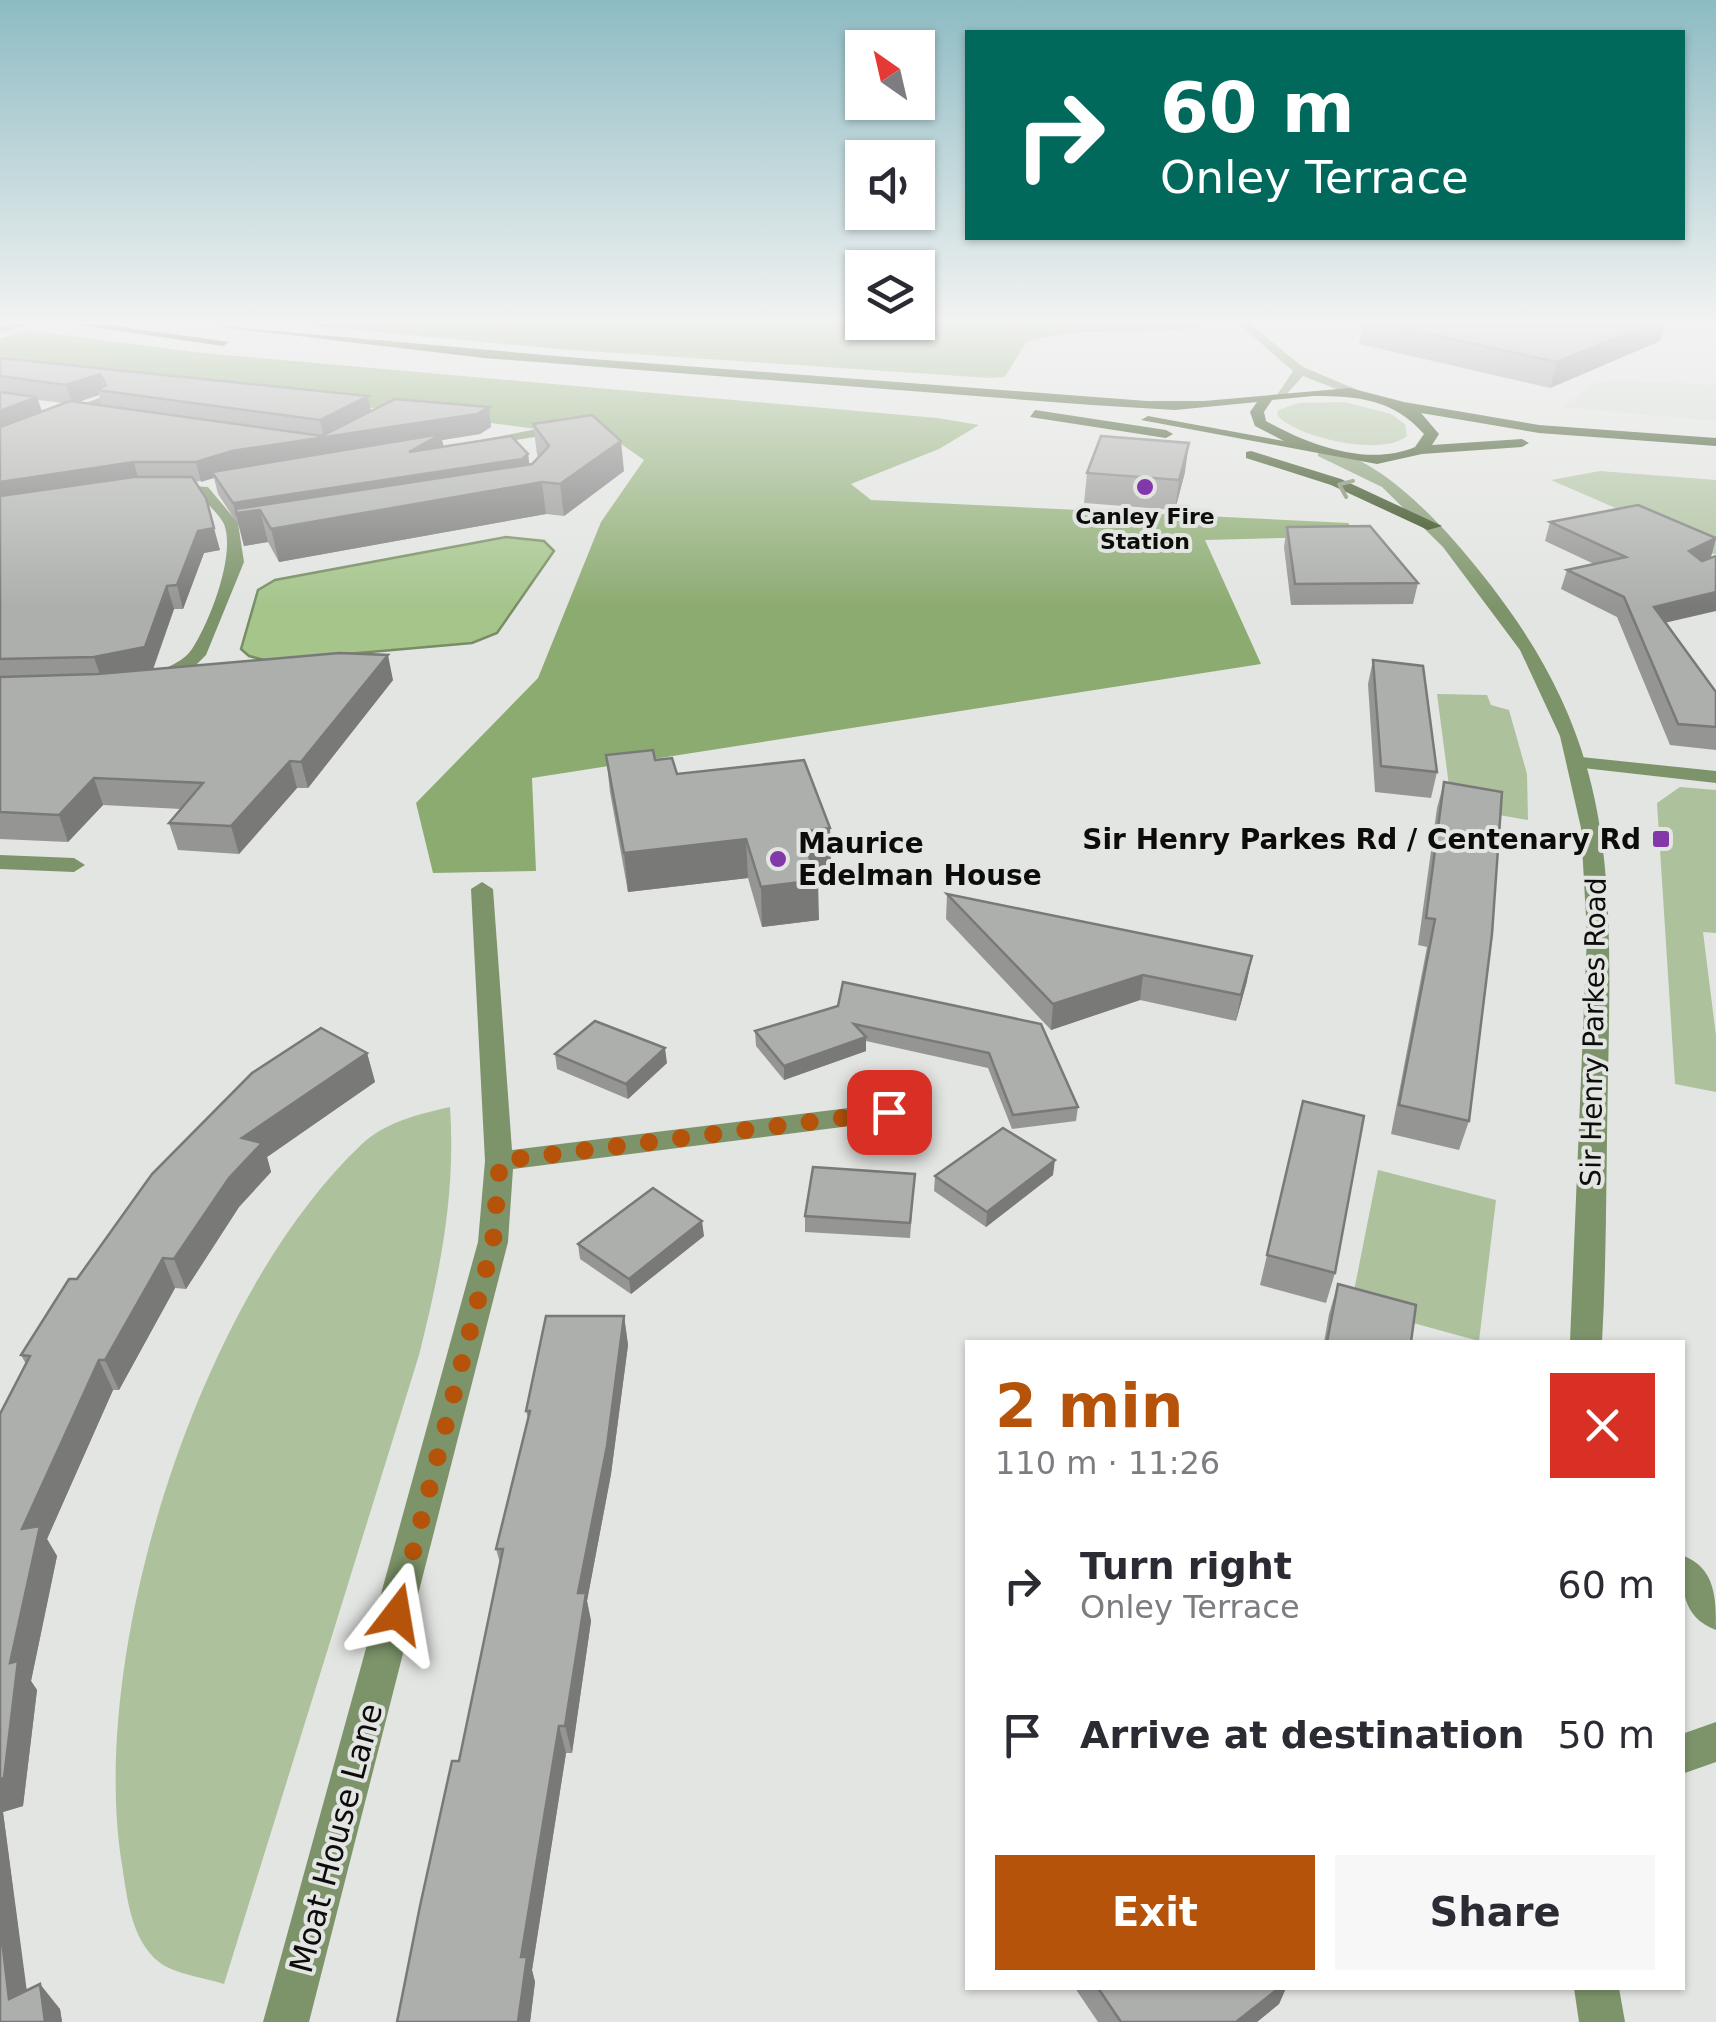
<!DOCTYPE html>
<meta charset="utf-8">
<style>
body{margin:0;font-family:"DejaVu Sans",sans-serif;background:#f7f7f7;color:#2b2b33;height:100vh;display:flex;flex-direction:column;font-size:38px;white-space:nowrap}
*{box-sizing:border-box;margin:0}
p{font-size:32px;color:#7c7c81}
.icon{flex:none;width:55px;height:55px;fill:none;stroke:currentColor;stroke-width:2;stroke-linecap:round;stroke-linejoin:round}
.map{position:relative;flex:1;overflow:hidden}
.drawer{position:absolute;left:965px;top:1340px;width:720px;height:650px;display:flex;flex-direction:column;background:#fff;border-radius:0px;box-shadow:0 2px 8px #0004}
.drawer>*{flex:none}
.banner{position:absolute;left:965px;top:30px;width:720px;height:210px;border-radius:0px;box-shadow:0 2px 8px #0004;background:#00695c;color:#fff;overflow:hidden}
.needle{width:65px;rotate:326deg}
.buttons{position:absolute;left:845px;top:30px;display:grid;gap:20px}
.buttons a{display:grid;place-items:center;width:90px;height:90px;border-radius:0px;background:#fff;box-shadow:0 2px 8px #0004;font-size:50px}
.pin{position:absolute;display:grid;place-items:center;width:85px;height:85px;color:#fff;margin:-42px;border-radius:20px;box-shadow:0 5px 15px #0006}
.me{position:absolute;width:110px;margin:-55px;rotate:14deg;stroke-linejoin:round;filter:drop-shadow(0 0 8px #0008)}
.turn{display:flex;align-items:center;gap:35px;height:210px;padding:0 30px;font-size:45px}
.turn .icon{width:130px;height:130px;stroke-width:2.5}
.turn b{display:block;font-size:70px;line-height:85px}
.round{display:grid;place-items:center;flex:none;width:105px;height:105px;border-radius:0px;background:#f7f7f7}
.headline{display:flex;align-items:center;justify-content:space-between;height:170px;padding:0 30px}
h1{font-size:60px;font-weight:600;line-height:75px;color:#b45309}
.button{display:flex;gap:20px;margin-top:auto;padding:20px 30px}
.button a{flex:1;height:115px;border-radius:0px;background:#b45309;color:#fff;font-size:40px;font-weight:600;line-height:115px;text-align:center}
.button a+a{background:#f7f7f7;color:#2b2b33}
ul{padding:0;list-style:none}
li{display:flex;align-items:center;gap:30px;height:150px;padding:0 30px}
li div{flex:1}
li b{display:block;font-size:38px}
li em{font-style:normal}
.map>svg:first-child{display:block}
</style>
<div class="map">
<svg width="1716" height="2022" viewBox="0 0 1716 2022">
<rect width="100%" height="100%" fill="#e3e5e2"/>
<polygon fill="#d6dcd1" points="1611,380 1716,385 1716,421 1563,407 1596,383"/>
<g fill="#adc19d">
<path d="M1344 402 1391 414 1405 424 1407 436C1383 457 1296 438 1277 415L1278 410 1299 403Z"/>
<polygon points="1600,471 1716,480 1716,554 1695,552 1680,536 1551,480"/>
<polygon points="1437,694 1487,695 1491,705 1509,710 1527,774 1528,820 1459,808 1451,801"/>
<polygon points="1680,787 1716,790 1716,933 1703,932 1716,1036 1716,1092 1675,1084 1657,803"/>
<path d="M450 1107C456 1194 440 1272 419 1355L224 1984C206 1978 174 1974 159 1962 131 1940 127 1897 122 1865 87 1650 201 1296 361 1145 385 1122 419 1114 450 1107Z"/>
<polygon points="1378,1170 1496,1200 1479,1341 1351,1306"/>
</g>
<g fill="#8cab71">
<path d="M297 324H1201L1206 326C1146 337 1085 323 1026 342L1005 377 990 378 558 349Z"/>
<polygon points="25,330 202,353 937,418 979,425 939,449 851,484 871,500 1348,523 1361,536 1205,540 1261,664 532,778 536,871 433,873 416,803 538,678 601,522 644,460 614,439 0,360 0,339"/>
</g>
<polygon fill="#a5c58b" stroke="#778e65" stroke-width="2.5" points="506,537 544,541 554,551 497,633 472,643 268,661 249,656 241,649 258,590 275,580"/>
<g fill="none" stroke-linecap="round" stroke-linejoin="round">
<g fill="#7d946a" fill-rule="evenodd">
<polygon points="13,324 29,324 0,333 0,327"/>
<polygon points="1239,324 1250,324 1303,367 1367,394 1357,397 1303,376 1283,398 1275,398 1293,371"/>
<polygon points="104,396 108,403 0,446 0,437"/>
<polygon points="542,428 547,429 547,435 478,446 471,442"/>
<path d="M168 484 208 487 238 523 244 562 206 655 187 674 158 684 149 679C162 667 181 665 192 649 210 622 236 554 224 524 219 514 206 503 199 494L163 491V485Z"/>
<polygon points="1581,757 1716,771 1716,783 1574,767 1571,763"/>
<polygon points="0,855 74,858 85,865 74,872 0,869"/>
<polygon points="482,882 493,889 512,1150 889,1103 903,1112 889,1121 513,1169 508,1242 309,2022 263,2022 478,1242 485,1161 471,889"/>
</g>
<g fill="#7d946a" fill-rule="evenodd">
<path d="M1318 450C1363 447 1421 504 1449 535 1613 720 1613 841 1608 1077 1606 1165 1607 1254 1602 1342H1570L1587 935 1581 828 1560 736 1520 650 1443 547 1382 487 1318 456Z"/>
<path d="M1682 1555C1716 1568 1716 1598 1716 1630 1681 1617 1682 1587 1682 1555Z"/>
<polygon points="1716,1722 1716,1762 1682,1774 1682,1734"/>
<polygon points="1574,1988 1619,1988 1625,2022 1579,2022"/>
</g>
<g fill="#28400d" fill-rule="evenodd">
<polygon points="71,324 102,324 229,342 223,346"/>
<path d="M196 324 579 358 1147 401H1204L1350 388 1404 402 1539 425 1716 438V446L1539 433 1421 413 1439 434 1432 445 1522 439 1529 443 1522 447 1422 454 1377 464 1141 420 1148 416 1284 441 1255 426 1250 412 1257 402 1175 410 1092 405 484 358ZM1313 396C1358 396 1393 399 1424 434L1415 447C1368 467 1309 445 1266 421L1264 412 1272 400Z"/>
<polygon points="1035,410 1166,430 1173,434 1166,438 1030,417"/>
<polygon points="1251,451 1341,479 1442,526 1428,530 1331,485 1246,458 1246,452"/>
</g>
</g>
<g fill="#959694" fill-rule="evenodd">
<polygon points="1363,324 1665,324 1660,341 1550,388 1359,344"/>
<path d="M0 358 371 411 489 407 491 427 480 434 442 440 444 447 528 454 529 464H532L538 457 537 454 533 424 624 471 564 516 546 514 279 562 268 542 244 546 239 526 218 494 214 478 195 482 220 550 204 553 183 609H174L153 670 393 680 308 788H297L239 854 178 850 169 823 181 809 103 805 68 842 0 839ZM99 395 102 405 78 402ZM38 400 63 403 42 411Z"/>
<polygon points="1185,472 1175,510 1084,503 1087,473"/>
<polygon points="1550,522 1711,557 1666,623 1716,692 1716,750 1670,745 1617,617 1561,589 1567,570 1594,564 1545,541"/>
<polygon points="1287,527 1418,583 1413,604 1291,605 1284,547"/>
<polygon points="1373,660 1437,772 1431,798 1375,792 1368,684"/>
<polygon points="606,755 655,760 677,774 830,828 831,867 814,869 819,920 762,927 748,878 628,892 610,792"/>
<polygon points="1444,782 1469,1121 1459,1150 1391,1134 1427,947 1418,945 1437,808"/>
<polygon points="947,894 1247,981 1236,1021 1140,1000 1051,1030 946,919"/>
<polygon points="838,1006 1041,1024 1078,1107 1076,1121 1012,1129 988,1068 866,1041 866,1051 784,1080 756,1046 755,1031"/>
<polygon points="367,1053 375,1082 267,1157 271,1172 239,1207 186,1289 175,1288 119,1390 113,1390 47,1539 57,1556 31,1681 37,1690 23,1806 3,1812 26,1990 60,2009 62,2022 0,2022 0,1414 26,1364 21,1355 77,1279"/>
<polygon points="555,1054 667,1063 628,1099 557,1069"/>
<polygon points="1303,1101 1335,1273 1326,1303 1260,1285"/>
<polygon points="915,1174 910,1238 805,1232 805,1216"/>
<polygon points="1053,1175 986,1227 934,1191 935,1176"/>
<polygon points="704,1236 631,1294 580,1259 578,1244"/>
<polygon points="1338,1284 1411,1342 1324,1342 1329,1314"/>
<polygon points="624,1316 628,1345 611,1474 587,1601 591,1621 572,1753 566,1753 532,1970 535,1982 530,2022 397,2022 459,1761 500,1563 496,1549 528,1418 526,1411"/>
<polygon points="1075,1988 1286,1988 1279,2004 1257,2022 1098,2022"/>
</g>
<g fill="#797a78">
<polygon points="1651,324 1665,324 1660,341 1550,388 1557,362"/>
<polygon points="100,374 105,391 97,390 99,395 72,404 66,385"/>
<polygon points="368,396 372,416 489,407 491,427 480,434 442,440 445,455 212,472 214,478 201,482 196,462 232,451 324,437 320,420"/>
<polygon points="37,397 43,416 0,434 0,411"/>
<polygon points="621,441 624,471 564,516 560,484"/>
<polygon points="1189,443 1185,472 1175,510 1179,480"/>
<polygon points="528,454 531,476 260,510 268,542 244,546 233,503"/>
<polygon points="134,462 139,482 0,504 0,482"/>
<polygon points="542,482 546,514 279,562 271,529"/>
<polygon points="214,528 220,550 204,553 183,609 177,585 198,531"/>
<polygon points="1716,539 1711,557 1683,570 1689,551"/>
<polygon points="167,586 174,609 152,671 102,681 94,657"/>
<polygon points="1716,592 1716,611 1647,627 1654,607"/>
<polygon points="388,655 393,680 308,788 301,762"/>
<polygon points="290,761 297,788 239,854 231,826"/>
<polygon points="94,778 103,805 68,842 59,815"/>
<polygon points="830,828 831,867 801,871 800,832"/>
<polygon points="746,839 748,878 628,892 624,853"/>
<polygon points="818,880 819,920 762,927 761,887"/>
<polygon points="1252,956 1247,981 1236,1021 1241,995"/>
<polygon points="1143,975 1140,1000 1051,1030 1053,1004"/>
<polygon points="866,1037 866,1051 784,1080 784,1066"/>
<polygon points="665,1048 667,1063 628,1099 626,1084"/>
<polygon points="367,1053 375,1082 267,1157 271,1172 239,1207 186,1289 174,1259 242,1138"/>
<polygon points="1055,1160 1053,1175 986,1227 987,1212"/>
<polygon points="702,1221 704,1236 631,1294 629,1279"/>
<polygon points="163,1258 175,1288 119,1390 105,1360"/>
<polygon points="624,1316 628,1345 611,1474 587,1601 591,1621 572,1753 565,1726 578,1593"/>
<polygon points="99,1360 113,1390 47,1539 57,1556 31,1681 37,1690 23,1806 3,1812 31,2022 9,1999 0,1924 0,1779 22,1529"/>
<polygon points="559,1726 566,1753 532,1970 535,1982 530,2022 518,2022 521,1957"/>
<polygon points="40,1984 60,2009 62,2022 45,2022"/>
<polygon points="1279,1988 1286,1988 1279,2004 1257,2022 1236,2022"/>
</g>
<g fill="#adafac" stroke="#797a78" stroke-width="2.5">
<polygon points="1382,324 1651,324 1557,362"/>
<polygon points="0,358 368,396 320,420 97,390 106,385 100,374 66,385 0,376"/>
<polygon points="0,392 37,397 0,411"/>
<polygon points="395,399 489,407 477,414 232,451 196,462 134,462 0,482 0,427 70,401 322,436"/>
<polygon points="592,415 621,441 560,484 542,482 271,529 260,510 236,513 236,509 532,464 549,446 533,424"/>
<polygon points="441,434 409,452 511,436 528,454 522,459 233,503 212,472"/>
<polygon points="1101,436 1189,443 1179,480 1087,473"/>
<polygon points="134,477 192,477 206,498 214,528 198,531 177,585 167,586 145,647 94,657 0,659 0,496"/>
<polygon points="1638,505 1716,538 1689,551 1702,561 1716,556 1716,592 1654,607 1716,692 1716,727 1678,724 1624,597 1567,570 1626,557 1550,522"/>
<polygon points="1370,526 1418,583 1295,584 1287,527"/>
<polygon points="339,653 388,655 301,762 290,761 231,826 169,823 203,783 94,778 59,815 0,812 0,677 98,674"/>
<polygon points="1373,660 1423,666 1437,772 1381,766"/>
<polygon points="653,750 655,760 672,758 677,774 804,760 830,828 800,832 818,880 761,887 746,839 624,853 606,755"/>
<polygon points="1444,782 1502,792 1492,934 1469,1121 1399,1105 1435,919 1426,918"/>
<polygon points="947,894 1252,956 1241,995 1143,975 1053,1004"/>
<polygon points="843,982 1041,1024 1078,1107 1013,1115 989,1053 854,1024 866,1037 784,1066 755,1031 838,1006"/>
<polygon points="595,1021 665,1048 626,1084 555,1054"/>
<polygon points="321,1028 367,1053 242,1138 262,1143 229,1178 174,1259 163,1258 105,1360 99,1360 22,1529 40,1526 10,1663 18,1661 4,1778 0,1779 0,1414 30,1356 21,1355 69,1279 77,1279 152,1174 252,1073"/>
<polygon points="1303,1101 1364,1116 1335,1273 1267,1255"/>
<polygon points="1003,1128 1055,1160 987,1212 935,1176"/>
<polygon points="813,1167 915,1174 910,1223 805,1216"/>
<polygon points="653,1188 702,1221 629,1279 578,1244"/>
<polygon points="1338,1284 1416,1305 1411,1342 1327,1342"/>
<polygon points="546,1316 624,1316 607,1446 578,1593 586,1593 565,1726 559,1726 521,1957 527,1957 518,2022 397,2022 420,1906 452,1761 459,1761 503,1549 496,1549 530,1411 526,1411"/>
<polygon points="0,1924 9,1999 40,1984 45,2022 0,2022"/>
<polygon points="1098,1988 1279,1988 1236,2022 1121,2022"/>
</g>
<defs><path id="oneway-chevron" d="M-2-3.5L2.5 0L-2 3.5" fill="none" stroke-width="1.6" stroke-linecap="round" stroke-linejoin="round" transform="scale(2.5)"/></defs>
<use stroke="#738262" href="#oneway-chevron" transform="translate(1345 487) rotate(-157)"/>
<linearGradient id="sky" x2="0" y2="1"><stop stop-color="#8dbbc3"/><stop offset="0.53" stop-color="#f2f3f2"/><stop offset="1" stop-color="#f2f3f2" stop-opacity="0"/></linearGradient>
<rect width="1716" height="607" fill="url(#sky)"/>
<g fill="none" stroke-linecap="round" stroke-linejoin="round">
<polyline stroke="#b45309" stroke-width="18" stroke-dasharray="0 32.4" points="397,1614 493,1242 500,1161 889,1112"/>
</g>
<g fill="#8338aa" stroke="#e3e5e2" stroke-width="4">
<circle cx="1145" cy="487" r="10"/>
<rect x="1651" y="829" width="20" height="20" rx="5"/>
<circle cx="778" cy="859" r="10"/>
</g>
<g text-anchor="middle" stroke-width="8" stroke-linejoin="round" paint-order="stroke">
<g font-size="22" font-weight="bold" fill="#0c0c0b" stroke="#e3e5e2">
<text x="1145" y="524">Canley Fire<tspan x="1145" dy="25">Station</tspan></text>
</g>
<g font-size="28" font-weight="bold" fill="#0c0c0b" stroke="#e3e5e2" text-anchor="end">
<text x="1641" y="849">Sir Henry Parkes Rd / Centenary Rd</text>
<text x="798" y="853" text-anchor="start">Maurice<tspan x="798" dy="32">Edelman House</tspan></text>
</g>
<g font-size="28" fill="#0c0c0b" stroke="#e3e5e2">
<text transform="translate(1593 1032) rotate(-89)" y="10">Sir Henry Parkes Road</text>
</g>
<g font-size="32" fill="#0c0c0b" stroke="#e3e5e2">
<text transform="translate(336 1838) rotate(-75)" y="11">Moat House Lane</text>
</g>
</g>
</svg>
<div class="buttons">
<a><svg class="needle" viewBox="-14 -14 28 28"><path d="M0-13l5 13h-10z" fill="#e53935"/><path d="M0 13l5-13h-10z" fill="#7c7c81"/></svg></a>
<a><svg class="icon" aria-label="sound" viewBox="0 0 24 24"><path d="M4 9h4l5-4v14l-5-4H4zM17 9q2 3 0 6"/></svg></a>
<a><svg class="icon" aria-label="layers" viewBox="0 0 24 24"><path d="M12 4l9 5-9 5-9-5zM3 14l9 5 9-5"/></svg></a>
</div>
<div class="pin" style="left:889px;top:1112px;background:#d93025"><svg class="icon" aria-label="arrive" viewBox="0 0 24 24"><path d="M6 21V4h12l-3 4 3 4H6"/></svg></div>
<svg class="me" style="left:397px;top:1614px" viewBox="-20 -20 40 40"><path d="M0-17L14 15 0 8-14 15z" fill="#b45309" stroke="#fff" stroke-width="4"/></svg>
<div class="banner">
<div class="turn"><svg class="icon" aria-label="right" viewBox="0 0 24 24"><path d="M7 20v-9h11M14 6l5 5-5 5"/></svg><div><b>60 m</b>Onley Terrace</div></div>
</div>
<section class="drawer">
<div class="headline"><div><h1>2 min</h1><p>110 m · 11:26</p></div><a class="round" style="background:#d93025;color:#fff"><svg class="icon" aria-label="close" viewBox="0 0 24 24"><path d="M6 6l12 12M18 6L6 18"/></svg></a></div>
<ul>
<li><svg class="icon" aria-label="right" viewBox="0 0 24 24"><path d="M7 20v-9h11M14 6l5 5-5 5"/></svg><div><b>Turn right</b><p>Onley Terrace</p></div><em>60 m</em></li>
<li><svg class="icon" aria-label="arrive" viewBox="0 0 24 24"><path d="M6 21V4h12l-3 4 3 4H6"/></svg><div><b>Arrive at destination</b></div><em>50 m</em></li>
</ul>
<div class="button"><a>Exit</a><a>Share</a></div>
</section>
</div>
